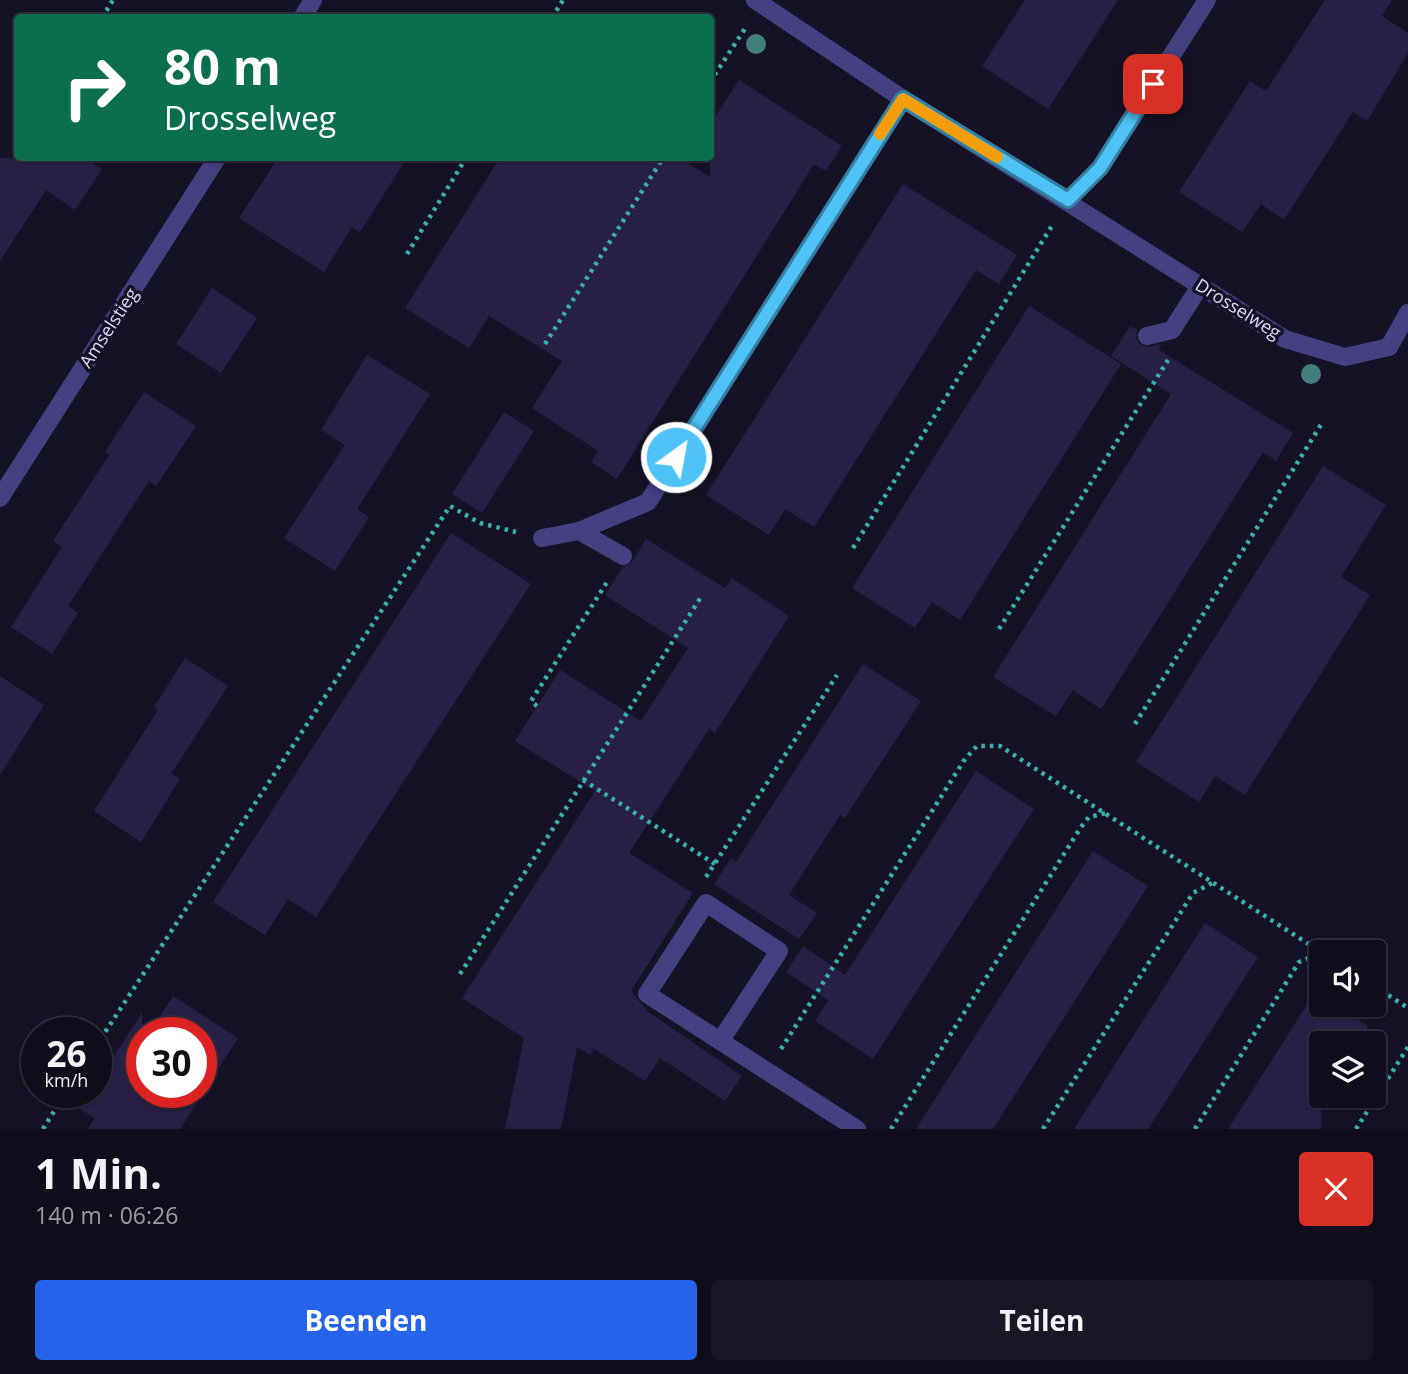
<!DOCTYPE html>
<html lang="de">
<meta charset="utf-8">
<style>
body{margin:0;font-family:"Open Sans",sans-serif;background:#191725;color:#f1f3f6;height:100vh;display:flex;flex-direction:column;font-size:26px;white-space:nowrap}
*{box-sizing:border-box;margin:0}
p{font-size:23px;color:#9c9ca3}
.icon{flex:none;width:38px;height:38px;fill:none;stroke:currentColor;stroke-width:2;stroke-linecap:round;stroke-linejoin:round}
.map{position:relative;height:1129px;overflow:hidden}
.drawer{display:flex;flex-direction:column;background:#100e1c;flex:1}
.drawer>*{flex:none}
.banner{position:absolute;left:14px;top:14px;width:700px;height:147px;border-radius:7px;box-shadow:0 2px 5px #0004,0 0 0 2px #302e3b;background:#0b6e4f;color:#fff;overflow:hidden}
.tools{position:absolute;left:1309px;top:940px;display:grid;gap:14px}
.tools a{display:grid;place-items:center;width:77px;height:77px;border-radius:7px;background:#100e1c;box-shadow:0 2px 5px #0004,0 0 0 2px #302e3b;font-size:35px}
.speed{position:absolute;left:21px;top:1017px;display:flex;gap:14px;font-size:35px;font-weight:700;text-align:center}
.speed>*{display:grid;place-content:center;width:91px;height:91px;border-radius:50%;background:#100e1c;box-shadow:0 2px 5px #0004,0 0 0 2px #302e3b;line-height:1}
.speed small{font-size:18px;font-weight:400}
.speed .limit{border:10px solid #d22;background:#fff;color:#111}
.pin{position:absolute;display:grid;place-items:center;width:60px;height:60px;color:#fff;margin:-30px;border-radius:14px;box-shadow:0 4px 10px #0006}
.me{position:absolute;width:77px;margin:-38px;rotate:32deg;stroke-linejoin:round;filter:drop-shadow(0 0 5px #0008)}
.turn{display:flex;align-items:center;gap:24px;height:147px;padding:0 35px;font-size:32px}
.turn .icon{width:91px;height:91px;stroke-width:2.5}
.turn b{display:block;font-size:49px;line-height:60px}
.round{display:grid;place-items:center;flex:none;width:74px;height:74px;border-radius:7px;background:#191725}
.headline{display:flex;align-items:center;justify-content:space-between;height:119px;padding:0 35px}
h1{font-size:42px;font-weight:700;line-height:52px}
.button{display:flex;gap:14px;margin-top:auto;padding:14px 35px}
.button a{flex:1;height:80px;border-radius:7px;background:#2563eb;color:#fff;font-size:28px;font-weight:700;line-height:80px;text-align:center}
.button a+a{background:#191725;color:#f1f3f6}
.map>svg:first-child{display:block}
</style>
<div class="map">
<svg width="1408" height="1129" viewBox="0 0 1408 1129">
<rect width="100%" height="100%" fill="#161226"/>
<g fill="#281f46">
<polygon points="1025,0 1118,0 1048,109 982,66"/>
<polygon points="1325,0 1392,0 1382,16 1408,33 1408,53 1367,121 1353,112 1284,220 1261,204 1242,232 1179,192 1250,81 1266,91"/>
<polygon points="739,80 842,146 826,171 814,164 617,479 591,462 598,451 532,408 562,361 489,316 469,348 405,308 500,158 679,158 710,177 710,125"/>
<polygon points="0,158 85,158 102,169 75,210 46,190 0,261"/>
<polygon points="278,158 407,158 360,232 352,227 324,272 239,218"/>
<polygon points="903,184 1017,255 999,284 976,270 814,527 785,509 769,535 706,495"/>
<polygon points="212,288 257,318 221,373 176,344"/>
<polygon points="1029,306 1121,364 960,620 932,602 915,628 852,588"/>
<polygon points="1130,326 1137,330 1136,338 1139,344 1149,347 1161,344 1159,350 1293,433 1276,461 1263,452 1101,709 1073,690 1056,716 993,677 1171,394 1111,356"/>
<polygon points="367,355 430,394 357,509 369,517 335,571 284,538 345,445 321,430"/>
<polygon points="144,392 196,426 156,486 149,481 68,606 78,613 52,654 11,627 62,547 53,541 109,455 105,452"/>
<polygon points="504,412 534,431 482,513 452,494"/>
<polygon points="1323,466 1386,505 1341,577 1370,595 1245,795 1215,776 1199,802 1136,762"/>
<polygon points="451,533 531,584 316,917 288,899 265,935 213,902"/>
<polygon points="646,539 725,588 732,578 789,616 715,733 709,729 629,853 693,893 631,991 647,1011 742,1076 725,1101 660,1058 645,1081 594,1049 590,1055 577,1047 561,1129 505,1129 524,1038 462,998 595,791 515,741 560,670 641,721 688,648 605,595 623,567 632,562"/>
<polygon points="185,658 228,686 171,774 180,779 141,842 94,811 158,710 154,707"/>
<polygon points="863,664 921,701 845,818 840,815 789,895 817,913 799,939 714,884 731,858 736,862"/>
<polygon points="0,676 44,705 0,775"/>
<polygon points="976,771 1034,809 873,1059 815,1021 828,1000 786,972 803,946 845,975"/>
<polygon points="1093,851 1148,886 993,1129 916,1129"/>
<polygon points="1205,923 1258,957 1148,1129 1074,1129"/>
<polygon points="1315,992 1321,997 1321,1004 1334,1004 1368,1026 1357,1043 1321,1043 1321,1129 1228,1129"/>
<polygon points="173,996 238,1038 180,1129 88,1129 95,1118 80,1109 91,1092 96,1092 96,1083 142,1013 142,1092 201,1092 201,1032 150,1032"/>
</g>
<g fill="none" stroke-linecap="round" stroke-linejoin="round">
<g stroke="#39b0ac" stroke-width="4.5" stroke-dasharray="3.5 5" stroke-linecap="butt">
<polyline points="102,18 113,0"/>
<polyline points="552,18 563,0"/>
<polyline points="710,82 746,27"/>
<polyline points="407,254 466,158"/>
<polyline points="545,344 663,158"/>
<polyline points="853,548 1053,224"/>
<polyline points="999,629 1168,360"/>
<polyline points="537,706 531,701 609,579"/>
<polyline points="1135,724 1322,423"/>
<polyline points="583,780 715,864"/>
<polyline points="706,877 837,675"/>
<polyline points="460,974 701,597"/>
<polyline points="1374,986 1408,1008"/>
<polyline points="96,1046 450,506 480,523 516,532"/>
<polyline points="781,1049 965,759 977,746 1000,746 1321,952"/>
<polyline points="43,1129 66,1092"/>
<polyline points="891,1129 1081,827 1089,817 1106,813"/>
<polyline points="1043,1129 1193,893 1214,882"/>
<polyline points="1195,1129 1299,962 1321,953"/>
<polyline points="1356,1129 1408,1047"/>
</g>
<g stroke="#444082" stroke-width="18">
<polyline points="755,0 903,99 1285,339 1345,357 1389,347 1408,313"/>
<polyline points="302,18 313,0"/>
<polyline points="1068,200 1100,168 1207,0"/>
<polyline points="1147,336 1172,330 1200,286"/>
<polyline points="0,498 217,158"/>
<polyline points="579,531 623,556"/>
<polyline points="542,538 579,531 648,502 903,99"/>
<polyline points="721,1040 779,951 706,903 647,994 857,1129"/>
</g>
</g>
<g fill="#447e7a">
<circle cx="756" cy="44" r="10"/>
<circle cx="1311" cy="374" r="10"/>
</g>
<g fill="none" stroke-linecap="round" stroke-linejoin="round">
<defs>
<polyline id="route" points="676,457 903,99 1068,200 1100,168 1153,84"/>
</defs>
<use href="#route" stroke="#337fa1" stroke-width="18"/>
<use href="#route" stroke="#4fc3f7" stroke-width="12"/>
<polyline stroke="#f59e0b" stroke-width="12" points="880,134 903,99 997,157"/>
</g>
<g text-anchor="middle" stroke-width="7" stroke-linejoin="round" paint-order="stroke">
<g font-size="18" fill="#dedafc" stroke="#161226">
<text transform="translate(1238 309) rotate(32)" y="6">Drosselweg</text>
<text transform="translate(109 328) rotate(-57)" y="6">Amselstieg</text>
</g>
</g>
</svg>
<div class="tools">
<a><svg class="icon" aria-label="sound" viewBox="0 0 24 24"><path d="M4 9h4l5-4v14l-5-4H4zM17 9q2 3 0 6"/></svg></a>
<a><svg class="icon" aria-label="layers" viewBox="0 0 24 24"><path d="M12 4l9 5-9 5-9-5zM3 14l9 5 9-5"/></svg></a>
</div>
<div class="speed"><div>26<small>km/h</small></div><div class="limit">30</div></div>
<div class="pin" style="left:1153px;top:84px;background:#d93025"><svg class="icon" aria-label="arrive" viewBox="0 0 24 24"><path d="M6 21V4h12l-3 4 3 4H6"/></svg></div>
<svg class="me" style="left:676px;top:457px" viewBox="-20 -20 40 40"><circle r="17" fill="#4fc3f7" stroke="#fff" stroke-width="3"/><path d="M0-11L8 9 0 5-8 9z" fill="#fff"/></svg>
<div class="banner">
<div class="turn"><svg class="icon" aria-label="right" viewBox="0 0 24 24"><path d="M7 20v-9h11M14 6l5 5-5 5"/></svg><div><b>80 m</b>Drosselweg</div></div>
</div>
</div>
<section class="drawer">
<div class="headline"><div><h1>1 Min.</h1><p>140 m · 06:26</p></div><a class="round" style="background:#d93025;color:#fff"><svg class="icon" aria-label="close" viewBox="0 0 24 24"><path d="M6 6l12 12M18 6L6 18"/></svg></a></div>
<div class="button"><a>Beenden</a><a>Teilen</a></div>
</section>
